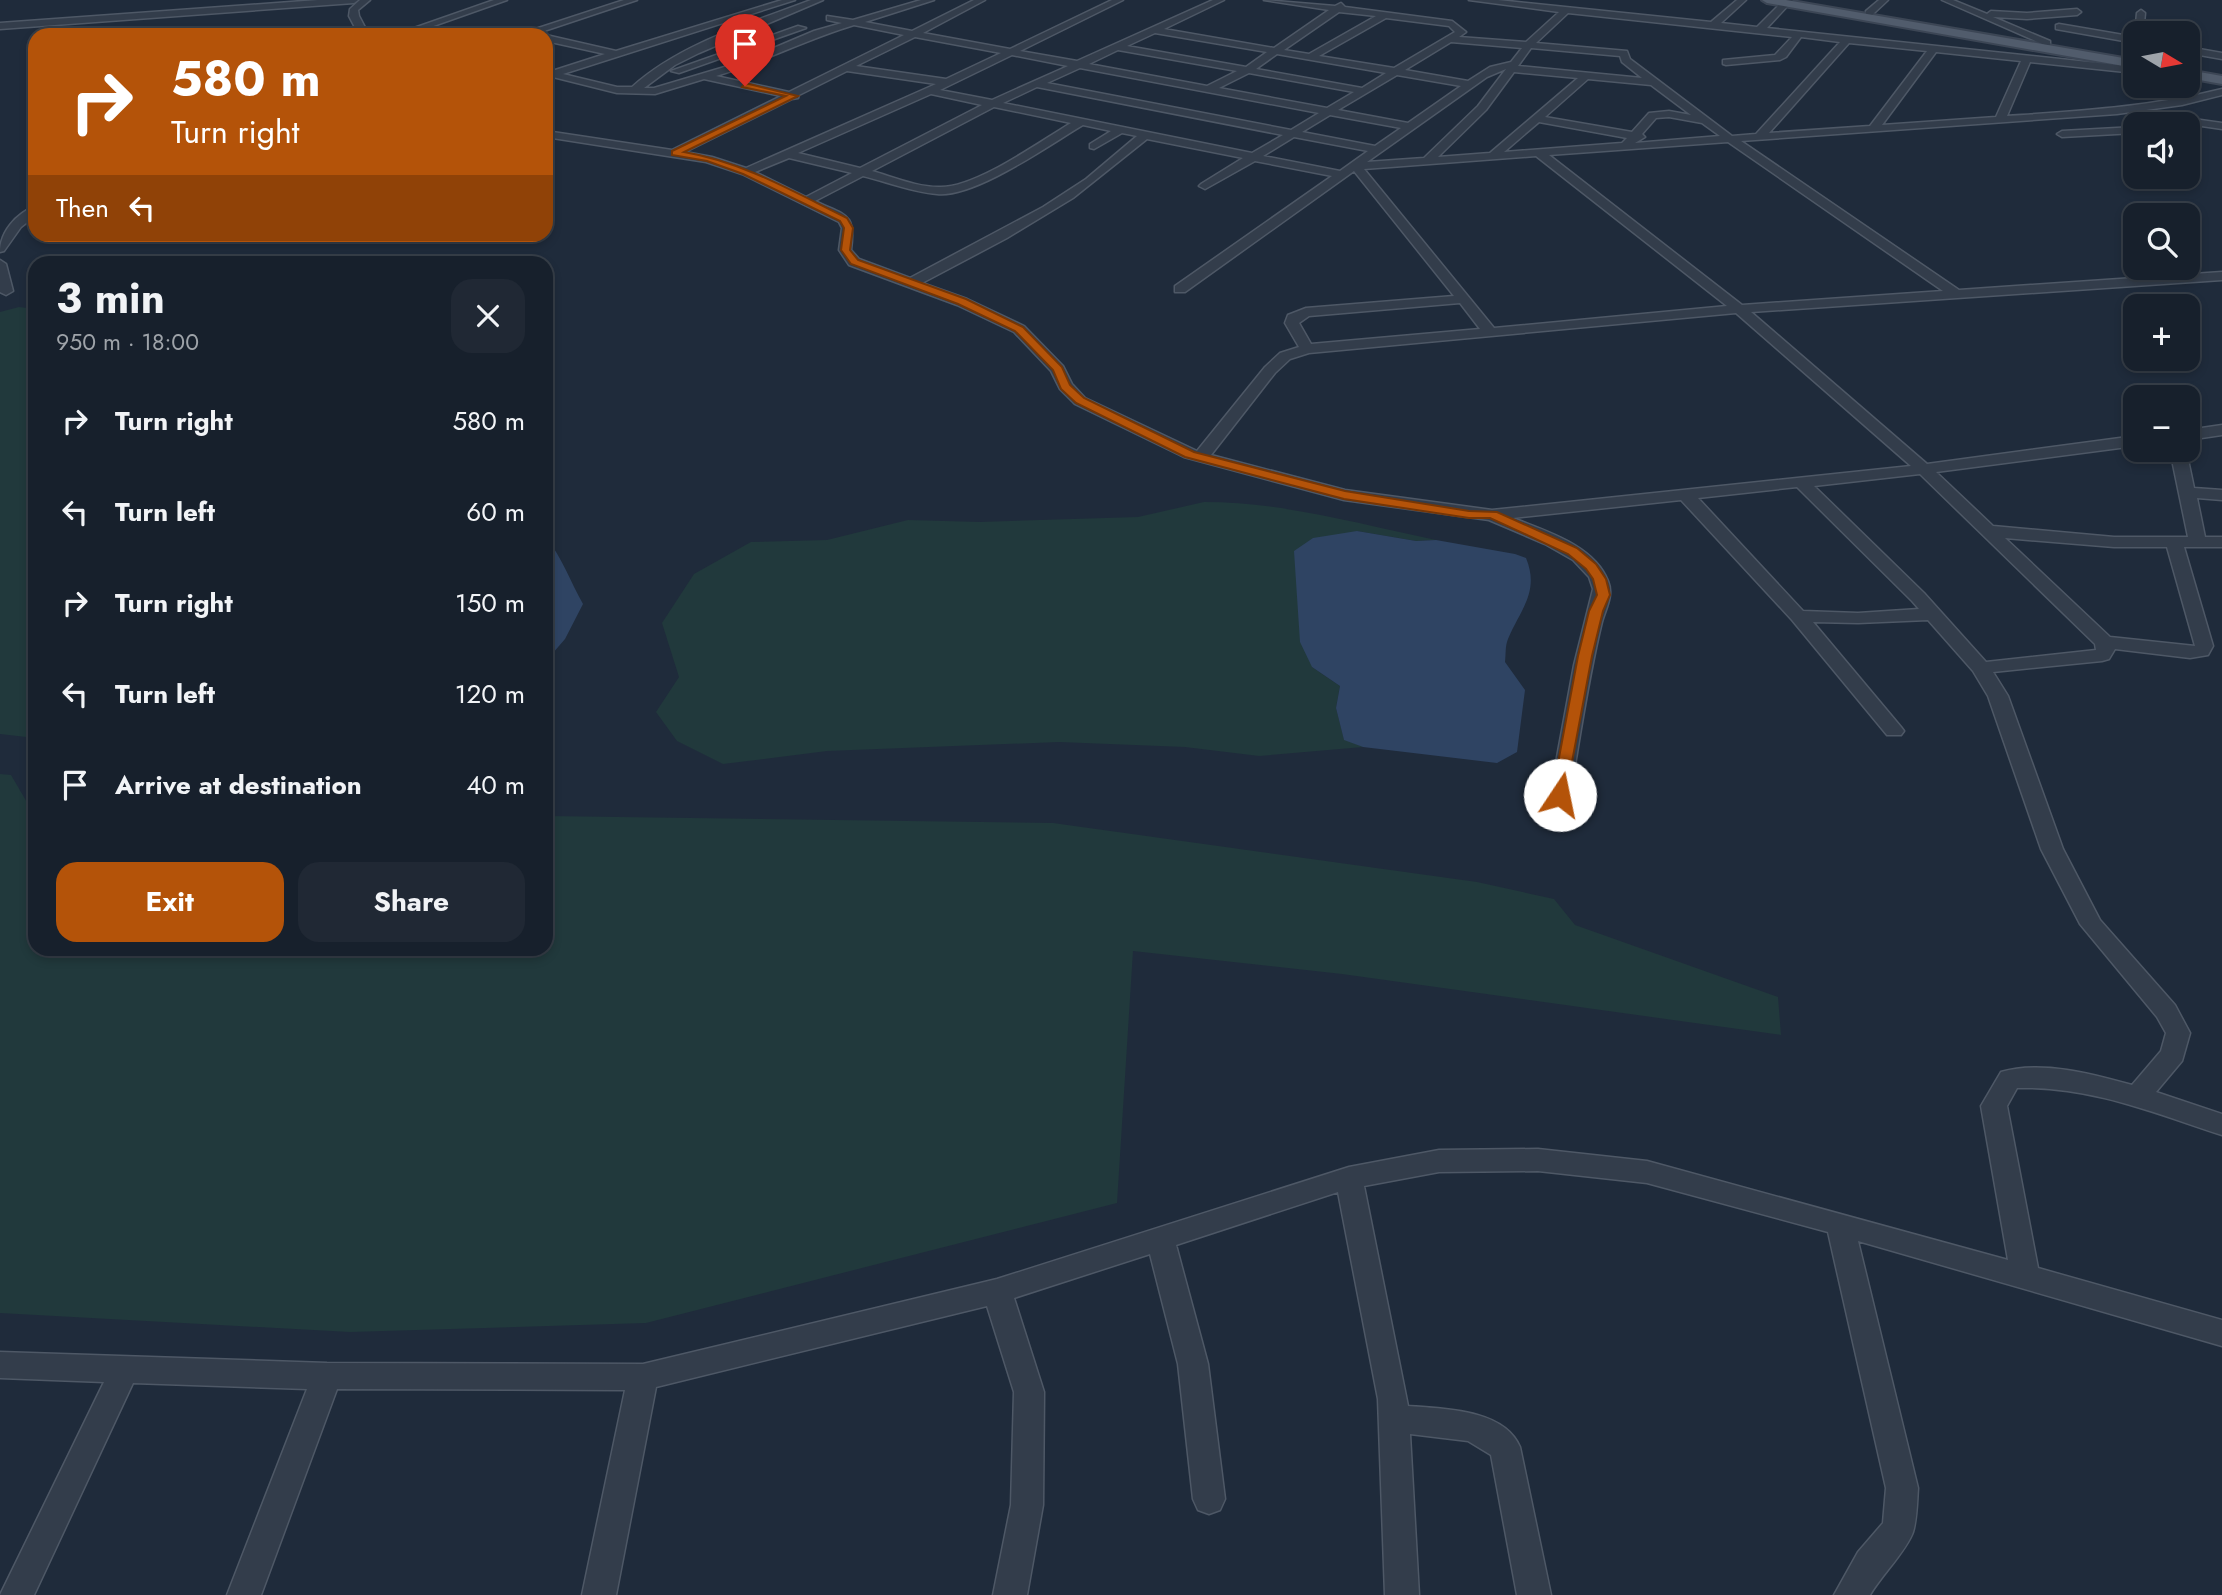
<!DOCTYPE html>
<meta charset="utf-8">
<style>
body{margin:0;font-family:Jost,sans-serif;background:#202834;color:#f1f3f6;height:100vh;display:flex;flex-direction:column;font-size:26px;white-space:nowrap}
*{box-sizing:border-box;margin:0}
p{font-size:23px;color:#9ea3a9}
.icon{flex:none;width:38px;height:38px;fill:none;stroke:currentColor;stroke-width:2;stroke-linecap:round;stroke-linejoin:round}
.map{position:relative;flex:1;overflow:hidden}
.drawer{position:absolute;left:28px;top:256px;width:525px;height:700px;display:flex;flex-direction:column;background:#17202c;border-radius:21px;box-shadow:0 4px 10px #0003,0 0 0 2px #363e48}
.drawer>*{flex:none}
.top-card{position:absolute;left:28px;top:28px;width:525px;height:214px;border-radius:21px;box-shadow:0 4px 10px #0003,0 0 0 2px #363e48;background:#b45309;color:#fff;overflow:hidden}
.needle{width:46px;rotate:100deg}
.controls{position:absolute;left:2123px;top:21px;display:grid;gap:14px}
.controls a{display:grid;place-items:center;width:77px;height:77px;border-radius:14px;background:#17202c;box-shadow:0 4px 10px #0003,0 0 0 2px #363e48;font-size:35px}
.pin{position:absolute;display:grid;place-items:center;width:60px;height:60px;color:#fff;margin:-72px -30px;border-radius:50% 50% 50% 0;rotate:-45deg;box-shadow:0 0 7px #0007}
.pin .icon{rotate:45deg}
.me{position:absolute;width:77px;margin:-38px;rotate:11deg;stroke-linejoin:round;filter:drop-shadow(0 0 5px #0008)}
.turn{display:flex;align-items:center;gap:24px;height:147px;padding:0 28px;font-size:32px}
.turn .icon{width:91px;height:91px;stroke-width:2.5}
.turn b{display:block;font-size:49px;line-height:60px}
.then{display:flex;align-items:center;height:66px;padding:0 28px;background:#0003;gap:14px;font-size:26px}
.round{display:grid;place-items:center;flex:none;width:74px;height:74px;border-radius:21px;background:#202834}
.headline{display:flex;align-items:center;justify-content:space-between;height:119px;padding:0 28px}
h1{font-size:42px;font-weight:700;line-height:52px}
.cta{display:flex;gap:14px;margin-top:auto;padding:14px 28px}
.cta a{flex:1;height:80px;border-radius:21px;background:#b45309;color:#fff;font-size:28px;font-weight:700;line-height:80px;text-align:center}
.cta a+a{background:#202834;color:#f1f3f6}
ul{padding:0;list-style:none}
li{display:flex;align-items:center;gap:21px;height:91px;padding:0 28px}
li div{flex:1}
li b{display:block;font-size:26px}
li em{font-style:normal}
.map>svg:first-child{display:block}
</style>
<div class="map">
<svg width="2222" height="1595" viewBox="0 0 2222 1595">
<rect width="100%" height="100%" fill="#1f2b3b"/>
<g fill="#21393c">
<polygon points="19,307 35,309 35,738 0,734 0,312"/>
<path d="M1204 502C1283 502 1359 524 1436 540L1416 541 1357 531 1312 667 1340 686 1336 708 1344 739 1363 747 1259 756 1185 747 1059 742 827 751 723 764 677 741 656 712 679 677 662 623 694 574 751 542 827 540 908 520 980 522 1138 517Z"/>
<polygon points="0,774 11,775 35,816 35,948 546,948 546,816 1053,823 1477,882 1554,899 1575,925 1778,997 1781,1035 1342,974 1133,951 1117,1203 646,1323 350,1332 0,1313"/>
</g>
<g fill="#2f4463">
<path d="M1357 531 1416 541 1436 540 1515 554 1526 558C1540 592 1520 610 1508 639 1505 646 1506 654 1505 662L1525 690 1517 752 1497 763 1363 747 1344 740 1336 708 1340 686 1312 667 1300 642 1294 551 1313 538Z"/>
<path d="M546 538C562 557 570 581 583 604L565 639 546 661Z"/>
</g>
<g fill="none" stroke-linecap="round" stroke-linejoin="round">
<defs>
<g id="minor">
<polygon points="318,0 358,0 354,3 0,29 0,23"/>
<polygon points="360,0 370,0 358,10 359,16 369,35 359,35 349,16 350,9"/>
<polygon points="494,0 507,0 408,35 394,35"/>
<polygon points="624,0 637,0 532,35 517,35"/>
<path d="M782 0H795L563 74 617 87H632C681 43 751 23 811 0H823L699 53 675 65 644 88H654L738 63 814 31 842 23 827 20V16L853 20 921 0H934L865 22 912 31 974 0H985L923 33 1010 49 1112 0H1123L1020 51 1077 61 1213 0H1224L1164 29 1274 48 1329 10 1264 0 1335 6 1341 3 1345 7 1452 21 1466 32 1459 37 1526 42 1559 12 1469 0H1498L1711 22 1737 0H1746L1721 23 1757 27 1784 0H1793L1767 28 2135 67V73L2030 62 2007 116C2079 111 2151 107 2222 89V95L2182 105 2117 114 1741 141 1959 290 2222 272V280L1751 312 1927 464 2135 436V446L1936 472 1993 526 2114 537H2188L2170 450H2186L2194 488 2222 490V500L2197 498 2205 537H2222V547H2184L2213 646 2208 655 2190 658 2115 649 2109 659 2102 661 1993 672 2008 696 2063 849 2100 920 2175 1005 2190 1033 2182 1061 2156 1092 2222 1114V1135C2154 1113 2091 1086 2017 1088L2007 1106 2038 1268 2222 1320V1346L1858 1241 1918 1488C1917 1502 1917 1519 1913 1532 1907 1550 1881 1576 1870 1595H1834L1858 1552 1883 1523 1886 1488 1828 1232 1647 1183 1538 1171 1439 1172 1364 1186 1408 1406C1444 1409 1504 1409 1520 1447L1551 1595H1517L1491 1455 1468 1441 1410 1434 1419 1595H1385L1378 1399 1338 1192 1176 1245 1208 1364 1225 1499 1220 1510 1209 1514 1198 1510 1193 1499 1178 1364 1150 1254 1014 1298 1044 1392 1043 1505 1027 1595H993L1011 1505 1014 1392 987 1306 656 1387 616 1595H582L625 1390 337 1389 261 1595H227L307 1389 133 1383 34 1595H0L104 1382 0 1378V1352L327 1363 643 1364 997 1279 1349 1167 1439 1150 1538 1149 1647 1161 2008 1260 1981 1106 2001 1072C2041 1060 2093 1074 2132 1085L2161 1051 2166 1033 2157 1017 2080 924 2041 849 1988 696 1973 671 1928 620 1858 623 1813 622 1901 727 1904 731 1901 735H1887L1792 620 1681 500 1513 518C1545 531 1594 545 1608 581 1614 595 1606 608 1602 622 1588 679 1580 737 1570 795L1567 800H1553L1550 795 1574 665 1593 589 1589 577 1573 560 1545 544 1489 520 1344 500 1184 457 1075 404 1060 389 1051 371 1014 332 957 305 849 265 839 250 842 228 839 222 742 174 706 162 546 137V131L672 150 781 96 704 79 655 94 617 93 549 76V72L605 54 546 41V35L616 51ZM1339 12 1376 16 1309 54 1284 50ZM1568 13 1792 37 1775 55 1723 60V64L1726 65 1780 60 1786 57 1801 37 1840 42 1756 134 1732 136 1630 59 1627 51 1536 43ZM1386 18 1449 26 1455 32 1394 68 1319 56ZM854 25 904 35 789 92 716 76C763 62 807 39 854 25ZM1155 33 1267 52 1246 67 1127 46ZM915 37 1001 53 946 79 856 66ZM1451 42 1522 48 1511 62 1490 67 1468 81 1405 70ZM1849 43 1927 51 1870 126 1769 133ZM1531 48 1620 56 1622 62 1642 78 1518 66ZM1118 50 1237 71 1207 86 1089 64ZM1936 52 2021 61 1996 117 1882 125ZM1277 54 1386 73 1362 88 1256 69ZM1012 55 1068 66 992 100 940 90ZM1080 68 1319 113 1291 130 1047 83ZM1506 69 1478 106 1424 158 1367 162 1487 77ZM847 71 936 84 746 168 712 157 685 152 792 99 798 98 799 95ZM1514 72 1578 78 1490 153 1438 157 1486 110ZM1249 73 1354 92 1327 108 1219 88ZM1397 75 1461 86 1408 123 1338 110ZM1588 79 1651 85 1691 115 1669 111 1649 113 1632 132 1545 117ZM1037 87 1283 135 1252 153 1003 103ZM931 94 982 105 860 168 798 153ZM994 107 1071 123C1039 142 977 187 941 187 919 188 893 177 872 171ZM1330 115 1401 128 1375 146 1302 132ZM1669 117 1702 123 1720 136 1635 143 1645 137 1642 134 1656 118ZM1539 122 1627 138 1622 143 1504 152ZM1083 125 1111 131 1090 144V148L1094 149 1122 133 1137 136 1086 179 1043 207 910 278 859 259 851 250C856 212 846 216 815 201L863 176C887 182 913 192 937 194 975 198 1049 145 1083 125ZM1294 137 1368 151 1340 171 1263 156ZM1147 139 1243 158 1201 184 1199 186 1205 189 1255 161 1332 176 1175 286V292H1185L1354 171 1454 296 1306 308 1288 315 1285 323 1299 347 1280 353 1265 367 1197 451 1085 398 1072 384 1063 366 1024 326 967 299 922 283 1007 238 1073 198ZM1728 142 1943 291 1742 305 1549 155ZM1536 156 1727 306 1494 328 1364 169ZM789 158 852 173 806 197 755 172ZM1460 303 1480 329 1311 344 1299 323 1309 316ZM1736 313 1911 466 1492 510 1345 490 1211 455 1275 373 1290 359 1309 353ZM1920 474 2095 644 2096 650 1986 662 1924 593 1814 486ZM1797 487 1912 601 1919 609 1858 613 1803 611 1698 498ZM2005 538 2114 547H2167L2195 646 2110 637Z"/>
<polygon points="1879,0 1888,0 1872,15 1866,15 1866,11"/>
<polygon points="1942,0 1953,0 1987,14 1991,11 2027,13 2077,9 2081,12 2077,15 2027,19 1993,17 2050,41 2050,45 2047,46"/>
<polygon points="2141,10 2145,13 2143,33 2135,35 2137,13"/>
<polygon points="2059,24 2135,37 2135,43 2056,29 2056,25"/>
<polygon points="798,26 806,28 679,73 671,71"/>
<polygon points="2188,47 2222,53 2222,59 2188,53"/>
<polygon points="2144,112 2222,123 2222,129 2140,117 2140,113"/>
<polygon points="2135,127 2135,133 2062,137 2057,134 2062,131"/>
<path d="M35 206V216L21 227 4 251 0 252C0 232 16 214 35 206Z"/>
<polygon points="0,260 6,264 13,291 6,295 0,292"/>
<polygon points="2222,425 2222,435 2188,440 2188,430"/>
</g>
<g id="major">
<polygon points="1762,0 1786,0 2135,60 2135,68 1767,3"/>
<polygon points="2188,70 2222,76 2222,84 2188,78"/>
</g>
</defs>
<use href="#minor" stroke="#4e5866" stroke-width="3"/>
<use href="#major" stroke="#3c4655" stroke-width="4"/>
<use href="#minor" fill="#333d4b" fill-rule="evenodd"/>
<use href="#major" fill="#515c6c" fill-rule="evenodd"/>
</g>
<path fill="#b45309" stroke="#753606" stroke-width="2" d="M745 83 798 96 684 152C743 162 794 192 847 218L853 228 850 250 858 260 966 299 1023 327 1062 367 1070 385 1084 398 1194 452 1345 491 1469 511 1497 512 1577 548 1596 564 1606 579 1610 595 1603 611 1592 656 1565 799 1560 800 1552 795 1578 656 1589 611 1597 595 1593 579 1586 569 1568 554 1490 518H1469L1344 499 1185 457 1076 403 1061 389 1053 370 1015 331 958 304 851 264 841 250 844 228 840 221 743 174 707 161 672 155V151L786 96 742 87Z"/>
</svg>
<div class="controls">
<a><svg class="needle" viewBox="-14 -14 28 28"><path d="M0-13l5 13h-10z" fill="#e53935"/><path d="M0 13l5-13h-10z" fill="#9ea3a9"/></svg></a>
<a><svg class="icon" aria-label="sound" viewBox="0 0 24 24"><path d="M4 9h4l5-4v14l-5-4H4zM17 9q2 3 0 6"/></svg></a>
<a><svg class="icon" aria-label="search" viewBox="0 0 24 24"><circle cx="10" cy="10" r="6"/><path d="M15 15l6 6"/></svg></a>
<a>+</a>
<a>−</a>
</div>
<div class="pin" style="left:745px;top:86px;background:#d93025"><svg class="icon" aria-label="arrive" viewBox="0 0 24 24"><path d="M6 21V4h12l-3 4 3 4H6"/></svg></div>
<svg class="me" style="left:1560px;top:795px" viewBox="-20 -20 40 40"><circle r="19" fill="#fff"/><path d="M0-13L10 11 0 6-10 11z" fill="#b45309"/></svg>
<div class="top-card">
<div class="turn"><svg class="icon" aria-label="right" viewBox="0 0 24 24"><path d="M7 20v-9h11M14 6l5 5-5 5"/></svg><div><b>580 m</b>Turn right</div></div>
<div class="then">Then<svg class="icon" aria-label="left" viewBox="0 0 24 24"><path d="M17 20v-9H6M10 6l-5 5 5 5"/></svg></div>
</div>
<section class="drawer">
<div class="headline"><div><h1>3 min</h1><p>950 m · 18:00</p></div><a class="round"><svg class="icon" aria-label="close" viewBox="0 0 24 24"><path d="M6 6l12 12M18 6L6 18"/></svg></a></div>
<ul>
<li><svg class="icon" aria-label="right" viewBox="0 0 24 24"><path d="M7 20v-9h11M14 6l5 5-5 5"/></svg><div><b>Turn right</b></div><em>580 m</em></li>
<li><svg class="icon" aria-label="left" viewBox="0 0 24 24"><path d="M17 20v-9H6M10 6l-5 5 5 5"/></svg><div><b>Turn left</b></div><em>60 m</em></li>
<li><svg class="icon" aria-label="right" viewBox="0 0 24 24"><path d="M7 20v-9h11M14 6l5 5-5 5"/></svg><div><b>Turn right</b></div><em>150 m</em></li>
<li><svg class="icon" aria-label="left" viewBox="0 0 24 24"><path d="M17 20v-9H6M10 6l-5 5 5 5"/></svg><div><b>Turn left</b></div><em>120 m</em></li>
<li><svg class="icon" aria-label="arrive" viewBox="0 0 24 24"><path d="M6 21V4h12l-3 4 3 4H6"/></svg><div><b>Arrive at destination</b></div><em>40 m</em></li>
</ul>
<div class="cta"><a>Exit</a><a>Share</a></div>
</section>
</div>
